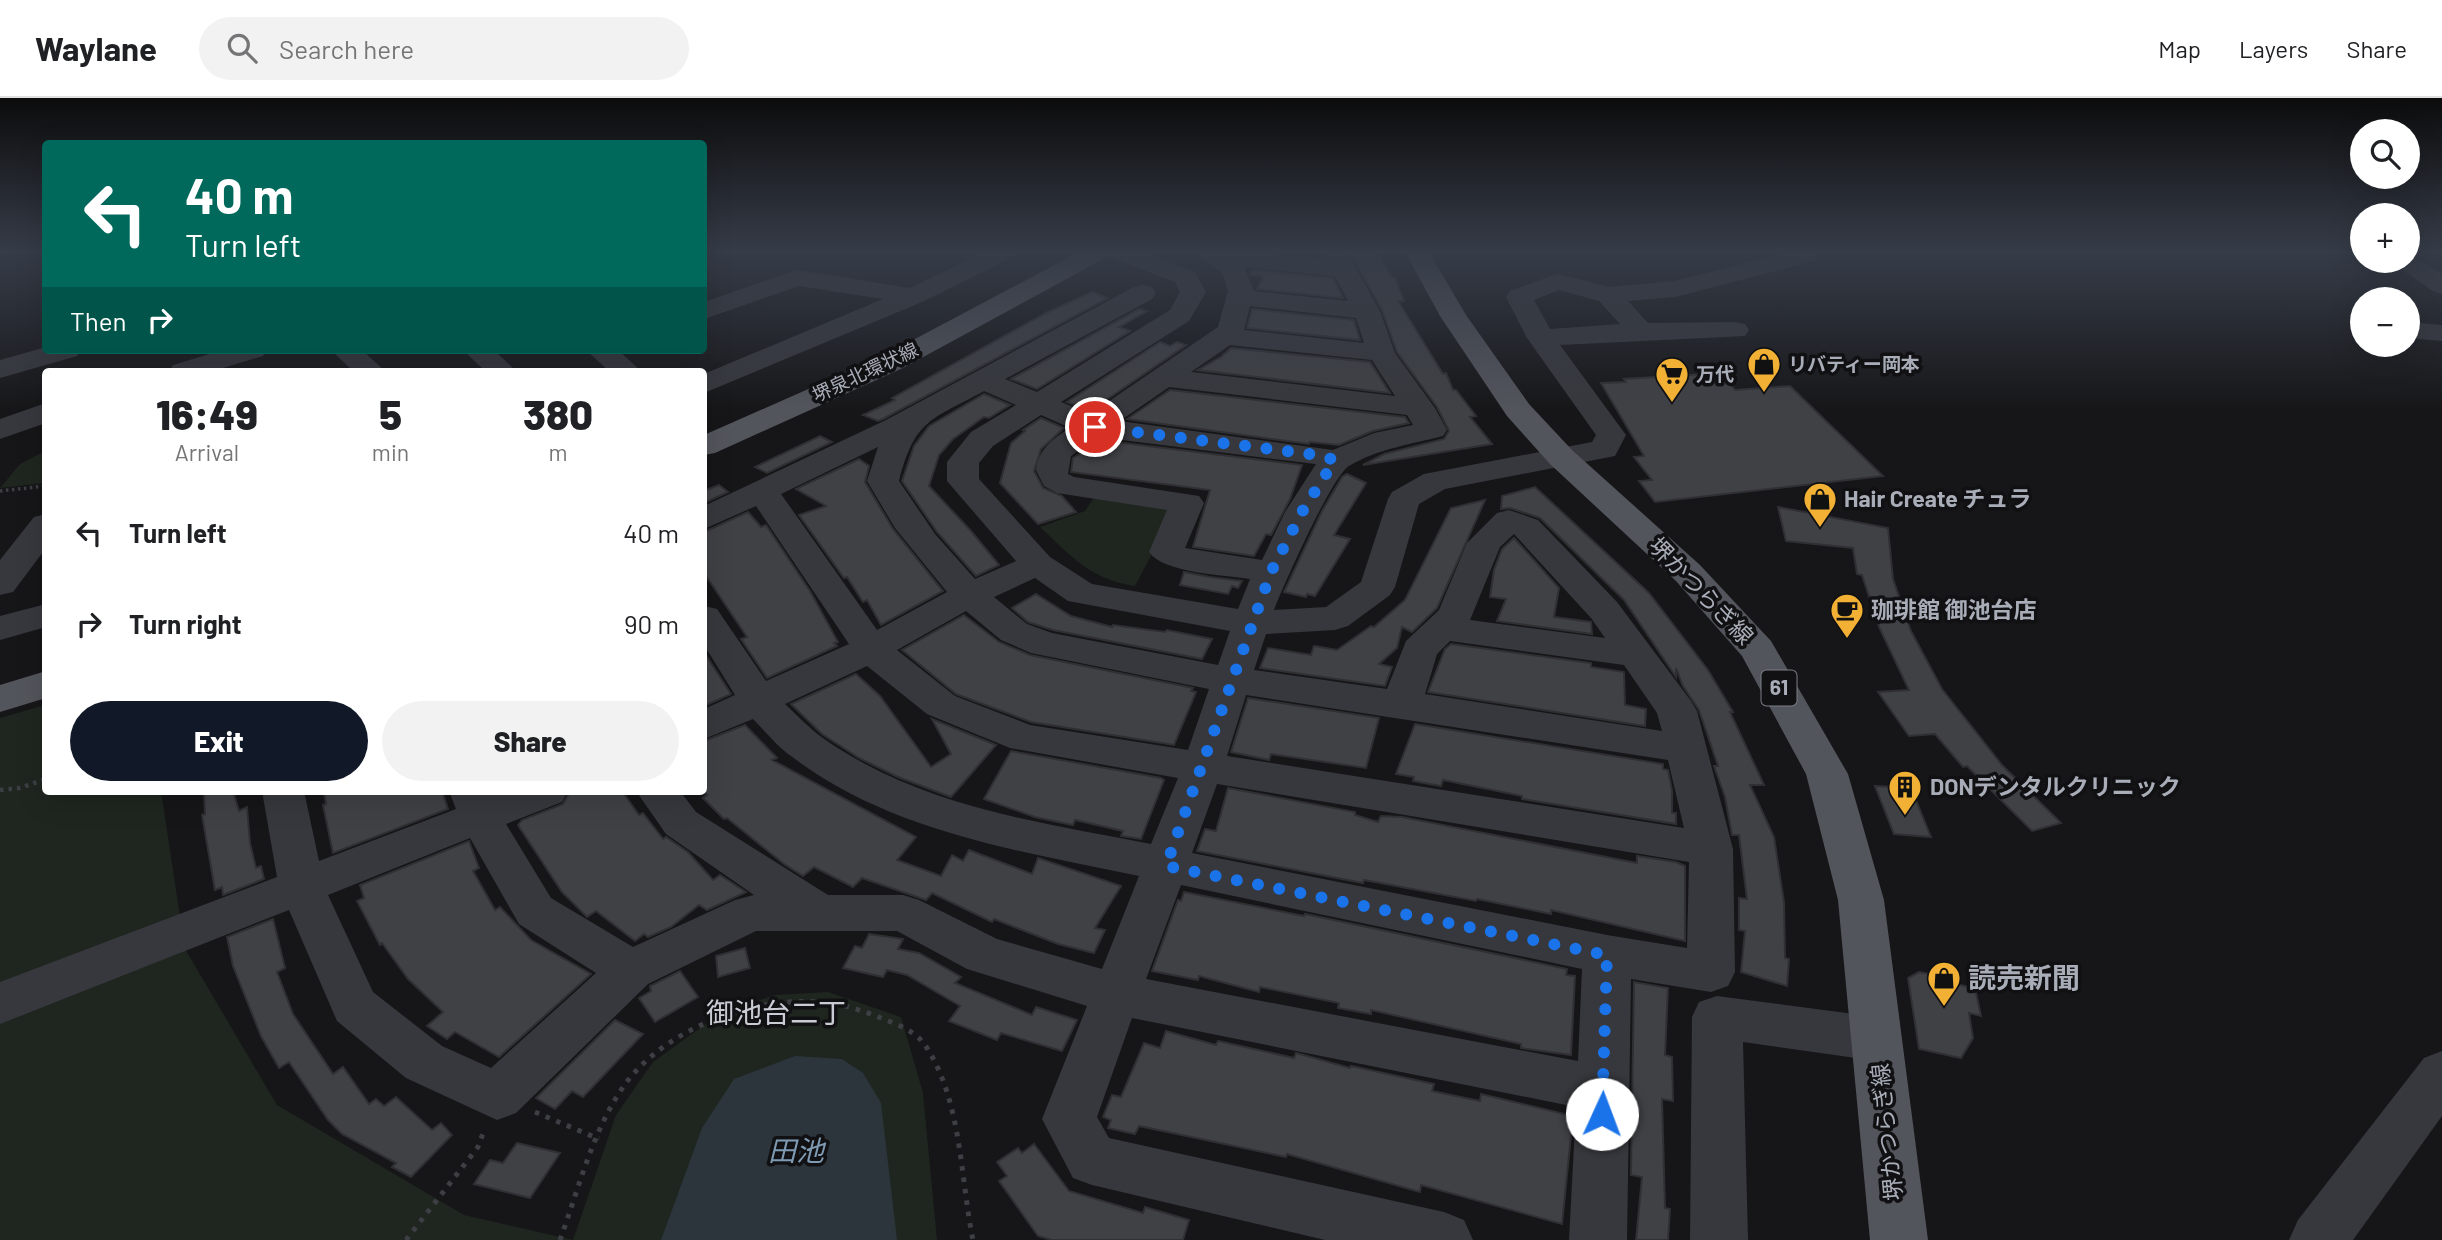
<!DOCTYPE html>
<meta charset="utf-8">
<style>
body{margin:0;font-family:Barlow,"Noto Sans JP",sans-serif;background:#f2f2f2;color:#202124;height:100vh;display:flex;flex-direction:column;font-size:26px;white-space:nowrap}
*{box-sizing:border-box;margin:0}
p{font-size:23px;color:#757577}
.icon{flex:none;width:38px;height:38px;fill:none;stroke:currentColor;stroke-width:2;stroke-linecap:round;stroke-linejoin:round}
.map{position:relative;flex:1;overflow:hidden}
.side{position:absolute;left:42px;top:270px;width:665px;height:427px;display:flex;flex-direction:column;background:#fff;border-radius:7px;box-shadow:0 7px 28px #0002}
.side>*{flex:none}
.hud{position:absolute;left:42px;top:42px;width:665px;height:214px;border-radius:7px;box-shadow:0 7px 28px #0002;background:#00695c;color:#fff;overflow:hidden}
.controls{position:absolute;left:2350px;top:21px;display:grid;gap:14px}
.controls a{display:grid;place-items:center;width:70px;height:70px;border-radius:50%;background:#fff;box-shadow:0 7px 28px #0002;font-size:35px}
.pin{position:absolute;display:grid;place-items:center;width:60px;height:60px;color:#fff;margin:-30px;border:4px solid #fff;border-radius:50%;box-shadow:0 2px 7px #0007}
.me{position:absolute;width:77px;margin:-38px;rotate:2deg;stroke-linejoin:round;filter:drop-shadow(0 0 5px #0008)}
.turn{display:flex;align-items:center;gap:24px;height:147px;padding:0 28px;font-size:32px}
.turn .icon{width:91px;height:91px;stroke-width:2.5}
.turn b{display:block;font-size:49px;line-height:60px}
.then{display:flex;align-items:center;height:66px;padding:0 28px;background:#0003;gap:14px;font-size:26px}
.eta{display:flex;justify-content:space-evenly;align-items:center;height:119px;text-align:center}
.eta b{font-size:42px;font-weight:800;line-height:49px}
.cta{display:flex;gap:14px;margin-top:auto;padding:14px 28px}
.cta a{flex:1;height:80px;border-radius:42px;background:#111827;color:#fff;font-size:28px;font-weight:800;line-height:80px;text-align:center}
.cta a+a{background:#f2f2f2;color:#202124}
ul{padding:0;list-style:none}
li{display:flex;align-items:center;gap:21px;height:91px;padding:0 28px}
li div{flex:1}
li b{display:block;font-size:26px}
li em{font-style:normal}
header{display:flex;align-items:center;gap:42px;box-sizing:border-box;height:98px;padding:0 35px;background:#fff;border-bottom:2px solid #e0e0e0}
header strong{font-size:33px}
nav{display:flex;gap:38px;margin-inline-start:auto;font-size:24px}
.search{width:490px;height:63px;background:#f2f2f2;display:flex;align-items:center;gap:18px;box-sizing:border-box;padding:0 24px;border-radius:38px;color:#757577;font-size:26px}
.map>svg:first-child{display:block}
</style>
<header>
<strong>Waylane</strong>
<div class="search"><svg class="icon" aria-label="search" viewBox="0 0 24 24"><circle cx="10" cy="10" r="6"/><path d="M15 15l6 6"/></svg>Search here</div>
<nav><a>Map</a><a>Layers</a><a>Share</a></nav>
</header>
<div class="map">
<svg width="2442" height="1142" viewBox="0 0 2442 1142">
<rect width="100%" height="100%" fill="#161618"/>
<g fill="#1e261f">
<polygon points="45,353 45,385 0,390 20,366"/>
<path d="M1094 400 1168 410 1156 448 1135 488C1090 481 1072 459 1040 429L1085 413Z"/>
<polygon points="45,607 46,693 161,693 185,851 277,1007 464,1117 573,1142 616,1017 653,964 721,915 775,897 828,894 901,919 923,995 937,1142 0,1142 0,620"/>
</g>
<polygon fill="#2c353c" points="795,958 842,961 863,975 881,1005 897,1142 661,1142 702,1030 734,981"/>
<g fill="#404145" stroke="#303034" stroke-width="2">
<polygon points="1377,154 1392,180 1395,180 1404,203 1398,203 1443,276 1446,275 1453,292 1456,292 1476,318 1470,319 1492,346 1363,367 1384,356 1444,341 1449,333 1437,309 1397,254 1382,212 1351,156"/>
<polygon points="1253,172 1333,180 1343,200 1257,191 1264,178 1250,177"/>
<polygon points="1092,194 1108,200 883,321 878,323 863,317 895,302 892,300 1046,215"/>
<polygon points="1139,211 1147,213 1119,229 1130,233 1037,291 1011,281"/>
<polygon points="1252,211 1354,222 1360,242 1247,230"/>
<polygon points="1160,244 1170,248 1177,244 1186,247 1090,313 1067,304"/>
<polygon points="1231,250 1370,264 1390,295 1198,272 1221,259"/>
<polygon points="1723,275 1735,292 1790,288 1883,378 1655,404 1639,383 1652,382 1634,359 1644,358 1601,285 1626,284 1624,281"/>
<polygon points="1170,292 1405,319 1409,325 1373,333 1339,347 1310,344 1309,346 1127,321"/>
<polygon points="984,296 1010,307 989,320 984,319 953,341 939,357 929,388 971,433 999,467 976,478 937,434 902,383 914,348 929,328"/>
<polygon points="1041,320 1064,330 1041,351 1034,373 1043,390 1062,398 1076,414 1038,426 1000,385 1011,345 1025,333 1023,332"/>
<polygon points="820,338 832,344 767,375 755,369"/>
<polygon points="1099,342 1302,367 1290,401 1271,437 1266,436 1254,458 1193,449 1210,392 1071,374 1073,360"/>
<polygon points="859,361 869,368 865,384 893,431 943,493 881,527 867,502 863,504 847,479 844,480 799,417 826,408 796,391"/>
<polygon points="1347,376 1366,385 1334,437 1350,441 1315,498 1307,496 1306,499 1284,494 1322,413 1342,379"/>
<polygon points="719,387 728,394 704,405 704,393"/>
<polygon points="1535,389 1649,495 1708,572 1733,614 1730,614 1764,687 1750,687 1774,739 1784,804 1785,860 1789,861 1787,888 1741,874 1745,833 1739,832 1739,800 1747,801 1739,737 1732,737 1725,699 1714,668 1718,668 1699,612 1683,588 1676,570 1676,579 1624,502 1540,420 1510,410 1501,411 1502,398"/>
<polygon points="1485,402 1437,510 1412,534 1402,529 1397,550 1379,566 1392,569 1385,588 1260,570 1268,550 1311,557 1314,548 1337,552 1371,528 1374,529 1405,502 1451,410"/>
<polygon points="1778,409 1888,430 1893,481 1911,533 1942,591 2002,667 2061,725 2032,733 1967,668 1963,669 1935,636 1909,638 1878,594 1909,592 1879,529 1862,477 1857,476 1853,450 1786,443"/>
<polygon points="748,414 761,429 766,427 810,493 838,544 834,545 837,548 767,580 741,541 747,539 704,475 704,434"/>
<polygon points="1514,440 1559,490 1554,519 1591,524 1592,536 1497,523 1506,501 1490,499 1494,472 1502,451"/>
<polygon points="1184,474 1210,479 1242,483 1238,490 1232,488 1228,496 1180,487"/>
<polygon points="1036,496 1071,518 1112,529 1113,527 1165,534 1167,532 1212,541 1202,561 1053,532 1028,524 1012,510"/>
<polygon points="964,517 999,544 1030,557 1193,590 1191,593 1196,594 1174,647 1031,624 956,596 902,552"/>
<polygon points="1451,546 1591,565 1591,569 1624,574 1625,607 1646,611 1645,628 1428,594 1445,551"/>
<polygon points="704,554 731,596 704,608"/>
<polygon points="856,576 880,598 931,669 951,656 932,621 996,647 951,699 898,679 859,660 822,636 791,606"/>
<polygon points="1248,600 1379,620 1366,670 1271,656 1269,662 1231,654"/>
<polygon points="1415,626 1663,666 1663,671 1668,672 1672,692 1672,715 1676,715 1676,726 1522,701 1522,698 1443,682 1441,688 1413,683 1414,679 1396,676"/>
<polygon points="745,627 777,660 772,662 916,739 897,762 941,778 952,757 963,763 969,752 1032,776 1038,760 1121,788 1095,830 1105,832 1094,855 1058,846 994,821 992,824 932,795 926,802 862,780 853,789 814,769 803,778 784,766 727,720 724,721 703,700 707,697 704,694 704,643"/>
<polygon points="1011,653 1161,680 1164,682 1141,741 1121,738 1123,733 1075,722 1073,727 1035,719 984,701"/>
<polygon points="1875,688 1911,690 1931,739 1894,736"/>
<polygon points="1228,690 1355,714 1355,717 1378,724 1381,718 1402,719 1637,765 1637,758 1676,764 1685,768 1685,843 1551,812 1551,816 1477,801 1476,803 1364,782 1363,785 1197,753 1205,731 1216,733"/>
<polygon points="204,693 233,693 239,713 247,709 250,745 256,770 261,768 264,781 223,797 222,789 215,792 202,717 205,716"/>
<polygon points="324,693 442,693 448,711 333,755 323,707 326,706"/>
<polygon points="570,693 622,693 639,717 643,715 663,741 666,739 688,754 713,782 720,777 746,794 707,812 699,807 671,829 648,839 644,836 635,843 596,813 587,819 562,794 518,727 522,722 563,706"/>
<polygon points="469,743 479,770 473,773 495,812 500,809 531,842 591,876 499,959 455,934 447,941 427,928 443,914 408,881 382,845 380,847 357,803 364,800 360,787"/>
<polygon points="1184,794 1304,818 1305,816 1567,871 1566,877 1575,878 1571,957 1521,950 1521,946 1371,912 1371,916 1338,910 1339,905 1260,889 1259,894 1199,878 1198,882 1152,873 1178,802 1181,803"/>
<polygon points="273,821 285,870 277,874 293,916 333,976 343,969 369,1006 376,1001 384,1008 396,999 432,1032 441,1025 452,1037 411,1079 392,1069 396,1065 342,1036 328,1022 289,964 279,970 261,938 233,868 227,839"/>
<polygon points="869,836 903,841 898,851 919,855 961,879 955,885 1032,917 1036,909 1077,922 1062,953 1001,935 997,942 949,923 960,908 907,877 887,872 883,879 843,870 855,848 862,850"/>
<polygon points="745,850 750,870 718,879 716,858"/>
<polygon points="680,873 698,899 655,924 639,900 651,893 650,888"/>
<polygon points="1919,874 1930,876 1931,881 1975,890 1981,918 1969,915 1973,940 1961,960 1919,951 1908,880"/>
<polygon points="1634,884 1668,890 1665,957 1672,959 1673,1003 1662,1001 1665,1110 1670,1111 1668,1142 1636,1142 1642,1079 1631,1077"/>
<polygon points="615,922 643,936 583,999 572,993 555,1011 536,1000"/>
<polygon points="1166,933 1216,947 1218,943 1294,960 1296,955 1300,956 1350,970 1351,968 1434,986 1432,993 1480,1003 1481,996 1573,1018 1562,1126 1421,1087 1420,1094 1287,1056 1286,1059 1139,1028 1135,1036 1108,1030 1111,1022 1103,1019 1112,997 1121,999 1144,945 1160,950"/>
<polygon points="517,1045 560,1055 530,1100 474,1086 490,1062 503,1065"/>
<polygon points="1034,1046 1069,1093 1143,1115 1145,1109 1189,1122 1183,1142 1052,1142 1038,1138 999,1083 1007,1078 997,1064 1018,1050 1022,1055"/>
</g>
<g fill="none" stroke-linecap="round" stroke-linejoin="round">
<g stroke="#3d3f44" stroke-width="3.5" stroke-dasharray="2.5 3.5" stroke-linecap="butt">
<polyline points="0,158 14,154"/>
<polyline points="0,393 46,388"/>
</g>
<polyline stroke="#3d3f44" stroke-width="4.5" stroke-dasharray="3.5 5" stroke-linecap="butt" points="0,692 20,690 46,681"/>
<g stroke="#3d3f44" stroke-width="5" stroke-dasharray="4.5 7" stroke-linecap="butt">
<polyline points="535,1014 599,1041"/>
<polyline points="406,1142 478,1049 485,1030"/>
<path d="M560 1142C579 1090 594 1026 629 981 671 929 753 899 819 904 840 905 861 912 881 920 896 926 916 933 925 947 962 1002 960 1079 973 1142"/>
</g>
<g fill="#37383d" fill-rule="evenodd">
<polygon points="984,154 1016,154 1013,159 922,204 704,295 704,276 883,201 799,188 704,221 704,204 797,172 910,190"/>
<path d="M1106 154H1142L1195 174 1206 194 1189 223 1061 304 1090 316 1218 229 1228 193 1223 176 1200 158 1202 154H1249L1327 162 1323 154H1347L1380 213 1395 255 1435 310 1447 332 1443 338C1412 346 1377 351 1349 368 1332 378 1283 488 1274 512L1326 509 1361 484 1388 401 1392 394 1424 376 1592 344 1596 337 1527 240 1506 199 1510 193 1557 176 1610 189 1675 183 1790 154H1821L1814 163 1675 199 1628 203 1648 225 1735 224 1745 226 1749 232 1745 238 1560 247 1626 337 1615 358 1445 391 1419 406 1395 489 1390 497 1348 528 1335 532 1266 536 1254 572 1387 591 1406 543 1439 512 1467 445 1497 415 1509 412 1538 422 1617 504 1691 603 1697 613 1733 751 1735 874 1728 888 1711 894 1631 881 1627 1142H1569L1576 1009 1132 920 1097 1019 1109 1040 1444 1114 1464 1122 1473 1142H1325L1092 1087 1073 1080 1042 1021 1087 908 967 871 897 833H756L648 886 516 1015 497 1022 406 980 337 923 289 812 0 926V884L277 779 262 693H304L319 763 456 711 449 693H491L493 697 503 693H568L562 704 506 726 551 800 633 849 735 802 754 797 666 736 636 693H680L696 714 828 797H903L919 802 997 841 1102 871 1139 778C1020 753 890 734 791 658 777 648 765 633 753 621L704 641V611L735 597 704 547V508L717 511 766 583 849 546 756 408 704 431V408L884 323 1134 189 1143 187 1152 189 1156 195 1152 201 1005 281 1037 294 1170 212 1180 194 1175 184 1109 159ZM1244 169 1335 178 1348 203 1254 193ZM1559 192 1599 203 1620 226 1550 231 1534 202ZM1250 208 1356 220 1364 245 1244 232ZM1230 247 1372 262 1395 298 1191 274ZM1169 289 1407 317 1413 327 1374 335 1333 352 1120 323ZM984 293 1016 307 971 334 947 364V383L1016 463 975 481 935 436 899 383C915 321 931 322 984 293ZM1041 317 1070 330C1054 340 1038 351 1036 372L1044 388 1057 395 1167 412 1149 454C1163 475 1225 477 1250 481L1238 511 1092 486 1050 459 979 381V365L993 348ZM1098 339 1315 366H1316L1285 414 1262 462 1185 450 1204 405 1199 398 1074 379 1068 376 1071 358ZM878 349 867 383 895 430 947 494 877 532 781 396ZM1514 436 1591 520 1605 540 1470 522 1500 449ZM1035 480 1068 503 1230 533 1218 567 1052 535 1027 526 994 499ZM966 513 1001 542 1031 555 1209 591 1188 652 1030 627 955 598 897 552ZM1450 543 1624 567 1657 615 1662 633 1425 596 1437 556ZM867 568 927 616 1010 650 1178 680 1151 746C1037 724 917 708 820 638 808 629 796 616 785 606ZM1246 597 1668 662 1684 730 1227 658ZM1217 686 1689 764 1687 850 1607 837 1192 755ZM470 740 519 826 596 875 491 970 442 948 373 894 328 797ZM1181 787 1582 871 1578 963 1146 881Z"/>
<polygon points="2408,156 2442,176 2442,196 2433,193 2397,168 2394,163 2408,163"/>
<polygon points="2408,224 2442,227 2442,243 2408,240"/>
<polygon points="46,249 46,252 81,252 77,258 0,280 0,262"/>
<polygon points="223,252 267,252 263,258 213,273 169,273 173,267"/>
<polygon points="331,252 362,252 385,273 353,273"/>
<polygon points="463,252 494,252 516,273 485,273"/>
<polygon points="586,252 618,252 641,273 609,273"/>
<polygon points="46,305 46,325 0,341 0,321"/>
<polygon points="46,416 46,450 13,494 0,497 0,462 34,419"/>
<polygon points="46,506 46,529 0,542 0,518"/>
<polygon points="1717,898 1877,919 1895,926 1902,941 1895,956 1877,963 1743,944 1748,1142 1690,1142 1692,919 1699,904"/>
<polygon points="2442,953 2442,1018 2353,1142 2289,1142 2298,1122 2424,960"/>
</g>
<g fill="#53555c" fill-rule="evenodd">
<polygon points="1079,154 1110,154 1107,159 903,270 715,355 704,357 704,337 883,258"/>
<polygon points="1405,154 1429,154 1466,217 1529,306 1572,352 1700,467 1771,543 1848,676 1884,802 1928,1142 1870,1142 1838,802 1806,676 1742,558 1676,483 1550,366 1507,318 1440,218"/>
<polygon points="46,573 46,600 0,614 0,587"/>
</g>
</g>
<linearGradient id="sky" x2="0" y2="1"><stop stop-color="#0c0c0d"/><stop offset="0.49" stop-color="#363c48"/><stop offset="1" stop-color="#363c48" stop-opacity="0"/></linearGradient>
<rect width="2442" height="314" fill="url(#sky)"/>
<g fill="none" stroke-linecap="round" stroke-linejoin="round">
<polyline stroke="#1a73e8" stroke-width="12" stroke-dasharray="0 21.6" points="1095,329 1318,357 1335,362 1302,414 1271,474 1166,768 1607,857 1602,1016"/>
</g>
<defs>
<symbol id="shop-pin" viewBox="-11 -11 22 30"><path d="M0 17L-7.5 6A9.5 9.5 0 1 1 7.5 6Z" fill="#f2b134" stroke="#111113"/><path d="M-5-2.5h2.3a2.7 3.5 0 0 1 5.4 0H5L5.5 6h-11ZM-1.5-2.5h3a1.5 2.3 0 0 0-3 0Z" fill="#111"/></symbol>
<symbol id="supermarket-pin" viewBox="-11 -11 22 30"><path d="M0 17L-7.5 6A9.5 9.5 0 1 1 7.5 6Z" fill="#f2b134" stroke="#111113"/><path d="M-6-5.5h2.5l.6 2H6L4.5 2H-2.5L-4.4-4H-6ZM-1.5 3.2a1.3 1.3 0 1 0 .1 0ZM3 3.2a1.3 1.3 0 1 0 .1 0Z" fill="#111"/></symbol>
<symbol id="cafe-pin" viewBox="-11 -11 22 30"><path d="M0 17L-7.5 6A9.5 9.5 0 1 1 7.5 6Z" fill="#f2b134" stroke="#111113"/><path d="M-5.5-4.5H6V0H3Q3 3.5 0 3.5H-2.5Q-5.5 3.5-5.5 0ZM3-3.2v2h1.7v-2ZM-6 4.5H4V6H-6Z" fill="#111"/></symbol>
<symbol id="building-pin" viewBox="-11 -11 22 30"><path d="M0 17L-7.5 6A9.5 9.5 0 1 1 7.5 6Z" fill="#f2b134" stroke="#111113"/><path d="M-4-6H4V6H1V3H-1V6H-4ZM-2.5-4.3h1.7v1.8h-1.7ZM.8-4.3h1.7v1.8H.8ZM-2.5-1h1.7V.8h-1.7ZM.8-1h1.7V.8H.8Z" fill="#111"/></symbol>
</defs>
<g fill-rule="evenodd">
<use href="#shop-pin" x="1745" y="247" width="38" height="52"/>
<use href="#supermarket-pin" x="1653" y="257" width="38" height="52"/>
<use href="#shop-pin" x="1801" y="382" width="38" height="52"/>
<use href="#cafe-pin" x="1828" y="493" width="38" height="52"/>
<use href="#building-pin" x="1886" y="670" width="38" height="52"/>
<use href="#shop-pin" x="1925" y="861" width="38" height="52"/>
</g>
<g text-anchor="middle" stroke-width="7" stroke-linejoin="round" paint-order="stroke">
<g font-size="19" font-weight="bold" fill="#a8adb8" stroke="#111113" text-anchor="start">
<text x="1788" y="273">リバティー岡本</text>
<text x="1696" y="283">万代</text>
</g>
<g font-size="19" fill="#a8adb8" stroke="#111113">
<text transform="translate(865 274) rotate(-25)" y="7">堺泉北環状線</text>
</g>
<rect fill="#111113" stroke="#7b7e86" stroke-width="2" x="1761.5" y="572.5" width="35" height="35" rx="5"/>
<g font-size="21" font-weight="bold" fill="#a8adb8">
<text x="1779" y="597">61</text>
</g>
<g font-size="23" font-weight="bold" fill="#a8adb8" stroke="#111113" text-anchor="start">
<text x="1844" y="409">Hair Create チュラ</text>
<text x="1871" y="520">珈琲館 御池台店</text>
<text x="1930" y="697">DONデンタルクリニック</text>
</g>
<g font-size="23" fill="#a8adb8" stroke="#111113">
<text transform="translate(1701 493) rotate(46)" y="8">堺かつらぎ線</text>
<text transform="translate(1887 1034) rotate(-96)" y="8">堺かつらぎ線</text>
</g>
<g font-size="28" font-weight="bold" fill="#a8adb8" stroke="#111113" text-anchor="start">
<text x="1968" y="890">読売新聞</text>
</g>
<g font-size="28" fill="#c9ccd4" stroke="#111113">
<text x="776" y="925">御池台二丁</text>
</g>
<g font-size="28" font-style="italic" fill="#7f9bb3" stroke="#111113">
<text x="796" y="1063">田池</text>
</g>
</g>
</svg>
<div class="controls">
<a><svg class="icon" aria-label="search" viewBox="0 0 24 24"><circle cx="10" cy="10" r="6"/><path d="M15 15l6 6"/></svg></a>
<a>+</a>
<a>−</a>
</div>
<div class="pin" style="left:1095px;top:329px;background:#d93025"><svg class="icon" aria-label="arrive" viewBox="0 0 24 24"><path d="M6 21V4h12l-3 4 3 4H6"/></svg></div>
<svg class="me" style="left:1602px;top:1016px" viewBox="-20 -20 40 40"><circle r="19" fill="#fff"/><path d="M0-13L10 11 0 6-10 11z" fill="#1a73e8"/></svg>
<div class="hud">
<div class="turn"><svg class="icon" aria-label="left" viewBox="0 0 24 24"><path d="M17 20v-9H6M10 6l-5 5 5 5"/></svg><div><b>40 m</b>Turn left</div></div>
<div class="then">Then<svg class="icon" aria-label="right" viewBox="0 0 24 24"><path d="M7 20v-9h11M14 6l5 5-5 5"/></svg></div>
</div>
<section class="side">
<div class="eta">
<div><b>16:49</b><p>Arrival</p></div>
<div><b>5</b><p>min</p></div>
<div><b>380</b><p>m</p></div>
</div>
<ul>
<li><svg class="icon" aria-label="left" viewBox="0 0 24 24"><path d="M17 20v-9H6M10 6l-5 5 5 5"/></svg><div><b>Turn left</b></div><em>40 m</em></li>
<li><svg class="icon" aria-label="right" viewBox="0 0 24 24"><path d="M7 20v-9h11M14 6l5 5-5 5"/></svg><div><b>Turn right</b></div><em>90 m</em></li>
</ul>
<div class="cta"><a>Exit</a><a>Share</a></div>
</section>
</div>
